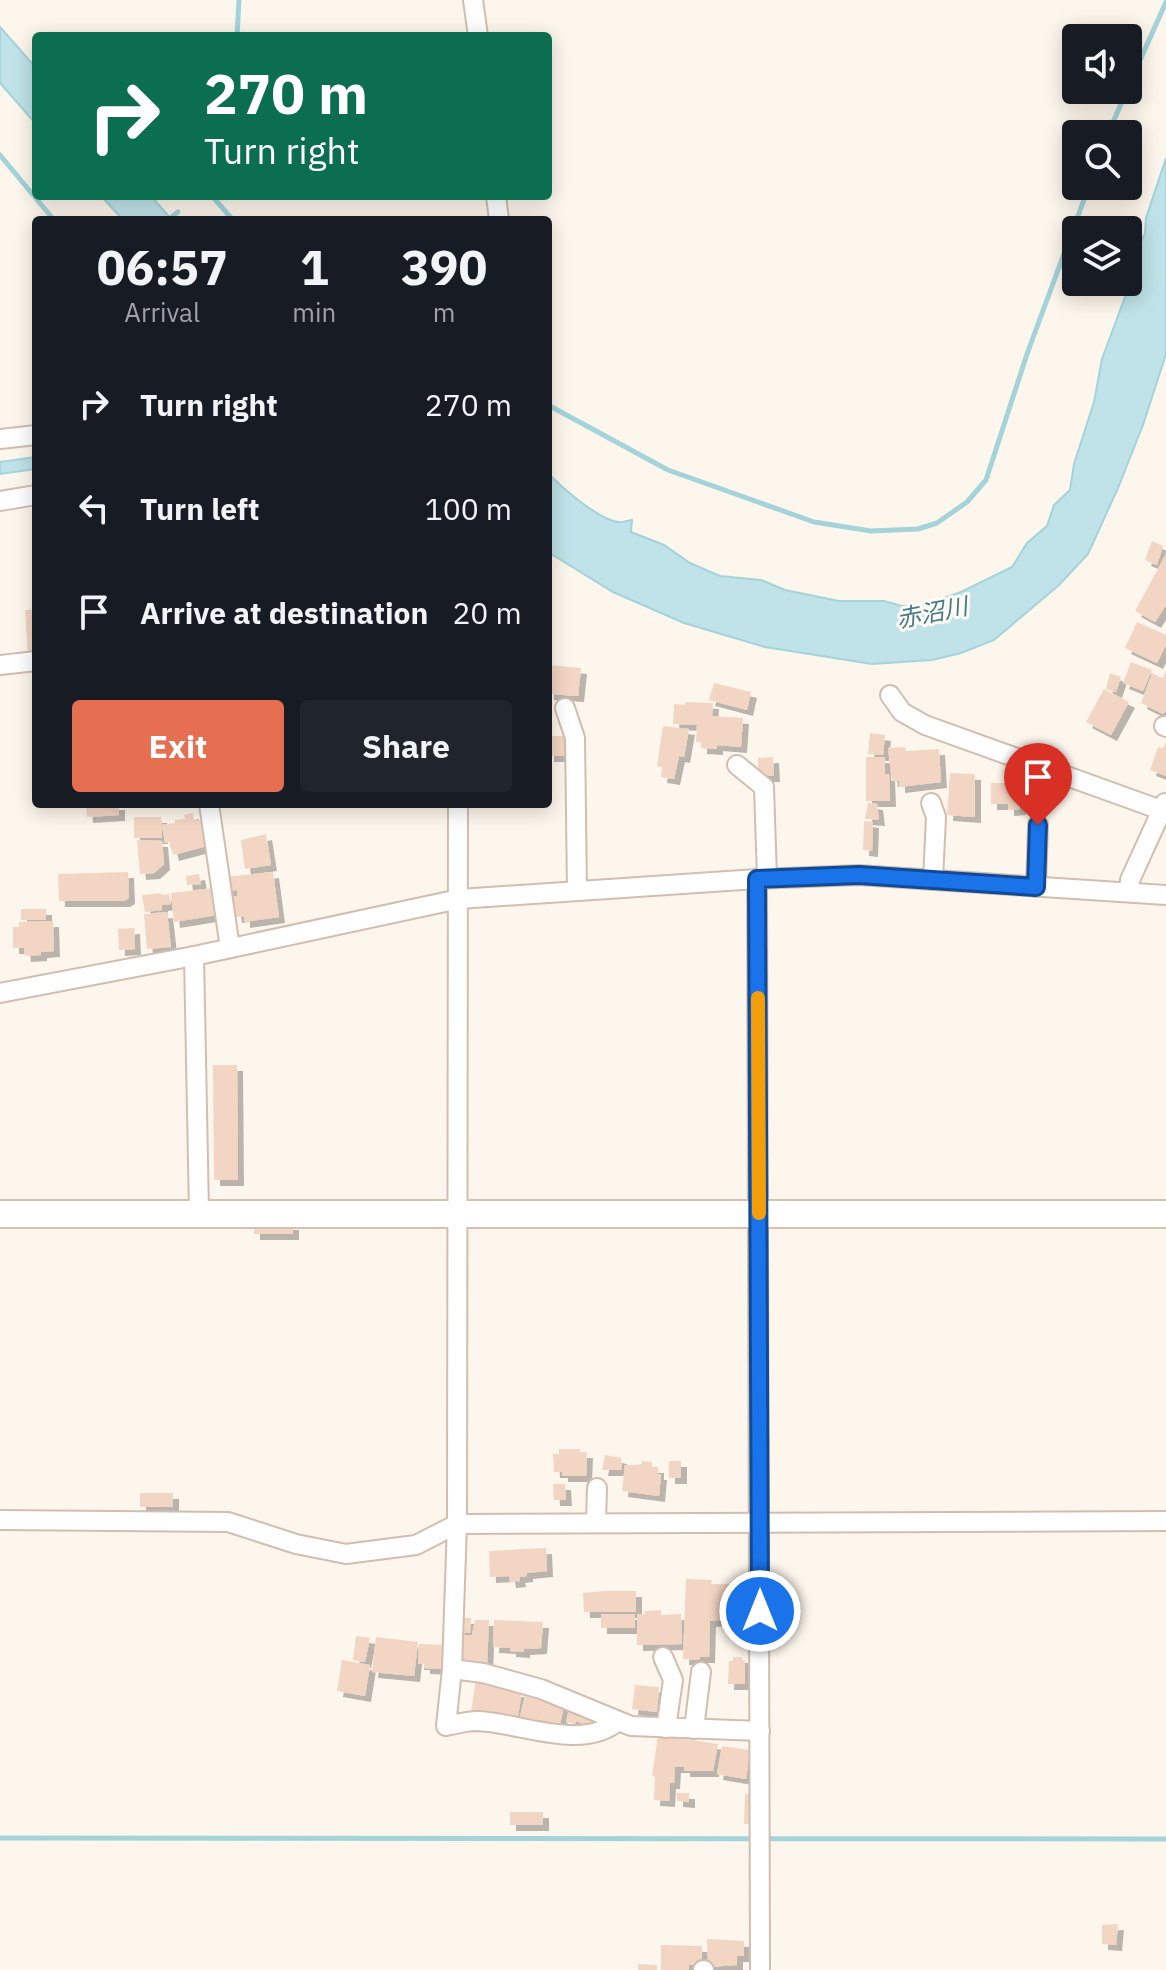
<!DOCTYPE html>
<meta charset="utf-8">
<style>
body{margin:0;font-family:"IBM Plex Sans","Noto Sans JP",sans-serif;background:#20242c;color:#f1f3f6;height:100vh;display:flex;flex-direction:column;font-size:30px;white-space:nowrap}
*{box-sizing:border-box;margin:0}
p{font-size:26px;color:#9ea1a6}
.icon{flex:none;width:44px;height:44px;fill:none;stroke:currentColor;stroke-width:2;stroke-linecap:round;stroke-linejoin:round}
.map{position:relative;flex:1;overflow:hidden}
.side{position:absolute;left:32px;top:216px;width:520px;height:592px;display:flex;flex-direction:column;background:#171b24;border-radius:8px;box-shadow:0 4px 20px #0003}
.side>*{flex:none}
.guide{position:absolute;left:32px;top:32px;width:520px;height:168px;border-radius:8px;box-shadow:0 4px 20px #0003;background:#0b6e4f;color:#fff;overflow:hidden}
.buttons{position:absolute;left:1062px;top:24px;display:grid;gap:16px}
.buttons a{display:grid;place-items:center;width:80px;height:80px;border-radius:8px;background:#171b24;box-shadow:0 4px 20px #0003;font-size:40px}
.pin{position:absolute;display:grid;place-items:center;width:68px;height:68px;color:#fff;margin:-82px -34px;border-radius:50% 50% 50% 0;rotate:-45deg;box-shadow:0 0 8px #0007}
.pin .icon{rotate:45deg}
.me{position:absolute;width:88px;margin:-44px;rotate:0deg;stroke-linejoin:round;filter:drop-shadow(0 0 6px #0008)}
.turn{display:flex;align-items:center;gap:28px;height:168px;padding:0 40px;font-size:36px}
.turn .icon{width:104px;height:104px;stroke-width:2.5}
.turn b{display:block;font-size:56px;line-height:68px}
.eta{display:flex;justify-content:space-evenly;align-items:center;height:136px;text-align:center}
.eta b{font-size:48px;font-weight:800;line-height:56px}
.action{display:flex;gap:16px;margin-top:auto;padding:16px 40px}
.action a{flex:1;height:92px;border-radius:8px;background:#e76f51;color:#fff;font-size:32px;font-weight:800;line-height:92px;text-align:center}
.action a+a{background:#20242c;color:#f1f3f6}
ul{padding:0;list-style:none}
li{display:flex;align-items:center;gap:24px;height:104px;padding:0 40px}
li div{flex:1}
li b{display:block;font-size:30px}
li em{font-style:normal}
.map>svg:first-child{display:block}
</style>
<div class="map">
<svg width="1166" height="1970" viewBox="0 0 1166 1970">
<defs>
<filter id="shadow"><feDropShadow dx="6" dy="6" stdDeviation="0" flood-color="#0004"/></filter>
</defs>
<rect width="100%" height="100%" fill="#fdf6ec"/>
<g fill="#bfe3e8" stroke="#a5d3da" stroke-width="2">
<polygon points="0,27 36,68 36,124 0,83"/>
<path d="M1166 158V354L1143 425 1118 488 1088 554 1059 585 994 640 961 653 932 660 872 664 765 647 684 623 613 592 548 552V473C562 488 598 519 618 522 622 523 629 520 632 520L631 532 664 545 690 563 720 576 761 580 785 590 839 601H884L902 606 923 605 961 592 1012 567 1027 543 1047 526 1054 505 1070 490 1074 464 1094 402 1102 359 1132 278 1140 244 1145 233 1146 218Z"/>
<polygon points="101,196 151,196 172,220 123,220"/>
<polygon points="36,457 36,469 0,474 0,462"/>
</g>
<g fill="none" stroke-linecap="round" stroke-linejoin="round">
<g stroke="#a5d3da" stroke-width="5">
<polyline points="237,36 239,0"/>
<polyline points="1128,87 1166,2"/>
<polyline points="1108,134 1127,90"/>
<polyline points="0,155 54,220"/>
<polyline points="196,196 197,196"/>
<polyline points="212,196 233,220"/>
<polyline points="168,220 178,212"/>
<polyline points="548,405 668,470 814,522 871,531 918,529 937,523 967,502 986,480 1027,354 1089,186"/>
<polyline points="0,1838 1166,1839"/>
</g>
</g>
<g fill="#f3d5c3" filter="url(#shadow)">
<polygon points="1152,541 1163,546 1157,565 1145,560"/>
<polygon points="1166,554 1166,605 1155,622 1135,611"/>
<polygon points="36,609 36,657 28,657 25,610"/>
<polygon points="1137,622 1166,635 1166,645 1157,663 1125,648"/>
<polygon points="1131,662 1152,670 1143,691 1123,683"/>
<polygon points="548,665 581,668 578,696 548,694"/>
<polygon points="1166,670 1166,711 1163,714 1141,703 1152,674 1163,678"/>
<polygon points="1110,673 1121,677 1116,692 1106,689"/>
<polygon points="714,683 751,692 747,710 709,700"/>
<polygon points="1104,689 1129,702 1111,735 1086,722"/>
<polygon points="685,702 713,703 712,716 743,718 741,747 717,745 717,749 701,748 701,742 696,742 697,725 673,724 674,704 685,705"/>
<polygon points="663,726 689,729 684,757 679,756 674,779 661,777 662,767 657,766"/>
<polygon points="870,733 885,735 883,755 868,754"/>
<rect x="548" y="736" width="18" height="20"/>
<polygon points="1166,742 1166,776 1150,770 1158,747 1163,748"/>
<polygon points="905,747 906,751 939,749 941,782 899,787 899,781 892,781 888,748"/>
<polygon points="773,757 774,776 758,776 758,758"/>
<polygon points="866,757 885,757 885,774 889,774 890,801 866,801"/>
<polygon points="1016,770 1031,770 1031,781 1016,780"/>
<polygon points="950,773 975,774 975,817 947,815"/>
<polygon points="991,783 1036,783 1039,807 1020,806 1020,809 1008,810 1008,804 991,804"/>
<polygon points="868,803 877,804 879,820 865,819"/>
<polygon points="86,804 119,804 119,815 87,817"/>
<polygon points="193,813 194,821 203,820 207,846 173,855 170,842 165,843 162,825 162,838 134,838 134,817 161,817 162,825 175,823 175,820 185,819 184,815"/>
<polygon points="864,821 873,822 872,851 863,850"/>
<polygon points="266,834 271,865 245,869 241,840"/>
<polygon points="137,840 162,841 164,864 154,873 140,874"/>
<polygon points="128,872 129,898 124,901 59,901 58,874"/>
<polygon points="273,872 279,917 244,922 244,916 236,917 233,896 237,896 237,890 227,891 225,877"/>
<polygon points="199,874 201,884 187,885 186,876"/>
<polygon points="214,888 217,915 174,922 171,893"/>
<polygon points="161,893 161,895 169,894 171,904 162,905 162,910 145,912 142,895"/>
<rect x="21" y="909" width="25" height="11"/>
<polygon points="167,912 171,947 147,949 144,914"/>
<polygon points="53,921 54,951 41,952 41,955 25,956 24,948 13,948 13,927 19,927 19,922"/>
<polygon points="134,928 135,949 119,950 118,929"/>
<polygon points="213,1065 237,1065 238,1180 214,1180"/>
<rect x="254" y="1224" width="39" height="10"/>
<polygon points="559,1449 580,1449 580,1452 587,1452 586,1476 562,1476 562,1472 554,1472 553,1454 559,1454"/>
<polygon points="605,1455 621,1458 622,1470 602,1470"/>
<polygon points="642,1461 652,1462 652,1467 658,1467 658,1474 661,1474 659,1496 622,1491 625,1465 635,1465 642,1464"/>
<rect x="669" y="1461" width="12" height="17"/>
<polygon points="553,1484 565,1484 566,1500 554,1500"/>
<rect x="140" y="1493" width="33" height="14"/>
<polygon points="546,1548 547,1571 527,1573 527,1576 519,1577 520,1581 510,1582 509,1576 490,1577 489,1551"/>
<polygon points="686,1579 712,1580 711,1584 729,1584 728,1590 747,1591 747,1618 710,1621 709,1657 700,1657 699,1660 683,1659"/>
<polygon points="605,1591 636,1591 636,1612 584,1612 583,1593"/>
<polygon points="661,1610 661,1615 681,1614 682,1644 637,1645 637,1614 645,1614 645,1611"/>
<rect x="601" y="1614" width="34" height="14"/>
<polygon points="459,1618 471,1618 470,1633 458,1632"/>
<polygon points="475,1620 489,1620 487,1664 461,1662 463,1635 472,1635"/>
<polygon points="494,1620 543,1622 541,1648 524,1649 524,1652 510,1651 510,1648 493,1647"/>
<polygon points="356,1636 370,1638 365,1662 353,1660"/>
<polygon points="376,1637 418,1642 414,1676 372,1672"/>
<polygon points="419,1644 443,1645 445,1669 424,1668 424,1664 418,1664"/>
<polygon points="733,1657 742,1657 742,1660 745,1660 745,1684 728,1684 729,1661 733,1661"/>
<polygon points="342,1660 370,1665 365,1696 337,1691"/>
<polygon points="476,1680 491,1682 490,1686 522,1692 517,1722 500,1715 471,1711"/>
<polygon points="635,1685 659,1687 657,1712 632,1709"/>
<polygon points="525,1696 564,1705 559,1730 519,1721"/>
<polygon points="569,1709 597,1719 592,1728 576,1721 575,1724 566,1722"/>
<polygon points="658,1735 718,1744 713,1771 684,1771 684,1767 675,1767 674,1783 670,1783 669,1801 654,1800 655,1777 652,1776"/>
<polygon points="722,1746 750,1750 746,1779 717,1774"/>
<polygon points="677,1793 689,1793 689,1802 677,1801"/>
<polygon points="745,1794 751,1794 750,1824 744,1824"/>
<rect x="510" y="1812" width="33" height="13"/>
<polygon points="1118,1924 1116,1945 1102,1944 1102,1925"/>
<polygon points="707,1939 744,1941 744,1956 737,1956 737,1965 708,1967"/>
<polygon points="661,1945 702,1946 702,1965 689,1965 689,1970 661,1970"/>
<polygon points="638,1964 657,1965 657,1970 638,1970"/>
</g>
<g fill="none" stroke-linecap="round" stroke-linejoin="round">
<defs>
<g id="street">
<polyline points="473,0 478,36"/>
<polyline points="496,196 499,220"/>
<polyline points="0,439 36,435"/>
<polyline points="0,501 36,495"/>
<polyline points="0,665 36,661"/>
<polyline points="890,695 902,712 925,725 1161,810"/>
<polyline points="565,708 575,738 577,891"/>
<polyline points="1164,726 1166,727"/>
<polyline points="737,765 764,787 767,878"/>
<polyline points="931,803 936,817 933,880"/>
<polyline points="209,804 230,948"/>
<path d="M458 804 457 1524 452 1669 446 1726C456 1724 467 1721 477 1721 518 1722 582 1752 618 1721"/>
<polyline points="757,879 760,1970"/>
<polyline points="1036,887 1038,825"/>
<polyline points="1129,892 1130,880 1165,803"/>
<polyline points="194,956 199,1213"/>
<polyline points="0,993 194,956 459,899 757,879 859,875 1166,895"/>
<polyline points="0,1520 228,1522 296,1544 346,1554 416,1545 457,1524 1166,1521"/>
<polyline points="596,1522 597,1488"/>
<polyline points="663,1657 673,1680 666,1728"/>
<polyline points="452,1669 483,1673 541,1689 631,1726 760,1731"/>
<polyline points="694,1729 701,1672"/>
<polyline points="703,1970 704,1970"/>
</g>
<polyline id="secondary" points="0,1214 1166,1214"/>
</defs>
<use href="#street" stroke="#d1beb0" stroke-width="22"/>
<use href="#secondary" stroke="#d6c0b0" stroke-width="30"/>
<use href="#street" stroke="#fff" stroke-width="18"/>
<use href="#secondary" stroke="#fff" stroke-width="26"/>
</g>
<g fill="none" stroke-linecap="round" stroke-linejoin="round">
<defs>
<polyline id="route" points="760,1611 757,879 859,875 1036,887 1038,825"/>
</defs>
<use href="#route" stroke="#114b97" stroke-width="20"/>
<use href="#route" stroke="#1a73e8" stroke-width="14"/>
<polyline stroke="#f59e0b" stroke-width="14" points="758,998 759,1213"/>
</g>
<g text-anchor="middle" stroke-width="6" stroke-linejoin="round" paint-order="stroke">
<g font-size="24" font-style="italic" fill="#437c86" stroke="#fffaf3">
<text transform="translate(932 613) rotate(-11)" y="8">赤沼川</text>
</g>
</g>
</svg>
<div class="buttons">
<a><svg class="icon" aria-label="sound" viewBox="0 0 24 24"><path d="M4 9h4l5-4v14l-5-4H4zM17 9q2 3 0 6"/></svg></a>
<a><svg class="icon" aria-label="search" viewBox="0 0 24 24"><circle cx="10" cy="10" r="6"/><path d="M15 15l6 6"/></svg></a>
<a><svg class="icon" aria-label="layers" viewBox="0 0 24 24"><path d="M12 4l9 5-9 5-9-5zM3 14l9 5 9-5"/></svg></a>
</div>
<div class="pin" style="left:1038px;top:825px;background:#d93025"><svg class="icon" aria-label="arrive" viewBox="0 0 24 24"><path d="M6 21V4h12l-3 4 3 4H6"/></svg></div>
<svg class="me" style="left:760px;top:1611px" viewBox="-20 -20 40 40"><circle r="17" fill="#1a73e8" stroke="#fff" stroke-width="3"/><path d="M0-11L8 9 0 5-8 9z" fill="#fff"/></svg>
<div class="guide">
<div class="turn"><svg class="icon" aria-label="right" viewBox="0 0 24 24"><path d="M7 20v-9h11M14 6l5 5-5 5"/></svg><div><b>270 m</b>Turn right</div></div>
</div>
<section class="side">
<div class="eta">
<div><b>06:57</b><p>Arrival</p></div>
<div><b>1</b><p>min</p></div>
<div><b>390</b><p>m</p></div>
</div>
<ul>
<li><svg class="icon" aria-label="right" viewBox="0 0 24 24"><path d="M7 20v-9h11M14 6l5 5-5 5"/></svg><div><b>Turn right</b></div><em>270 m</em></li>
<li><svg class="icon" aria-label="left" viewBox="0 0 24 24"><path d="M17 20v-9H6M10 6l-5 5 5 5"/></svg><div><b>Turn left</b></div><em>100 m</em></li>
<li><svg class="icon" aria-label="arrive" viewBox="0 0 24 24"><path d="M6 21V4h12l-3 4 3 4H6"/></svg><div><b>Arrive at destination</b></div><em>20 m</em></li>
</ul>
<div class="action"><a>Exit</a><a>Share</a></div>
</section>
</div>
